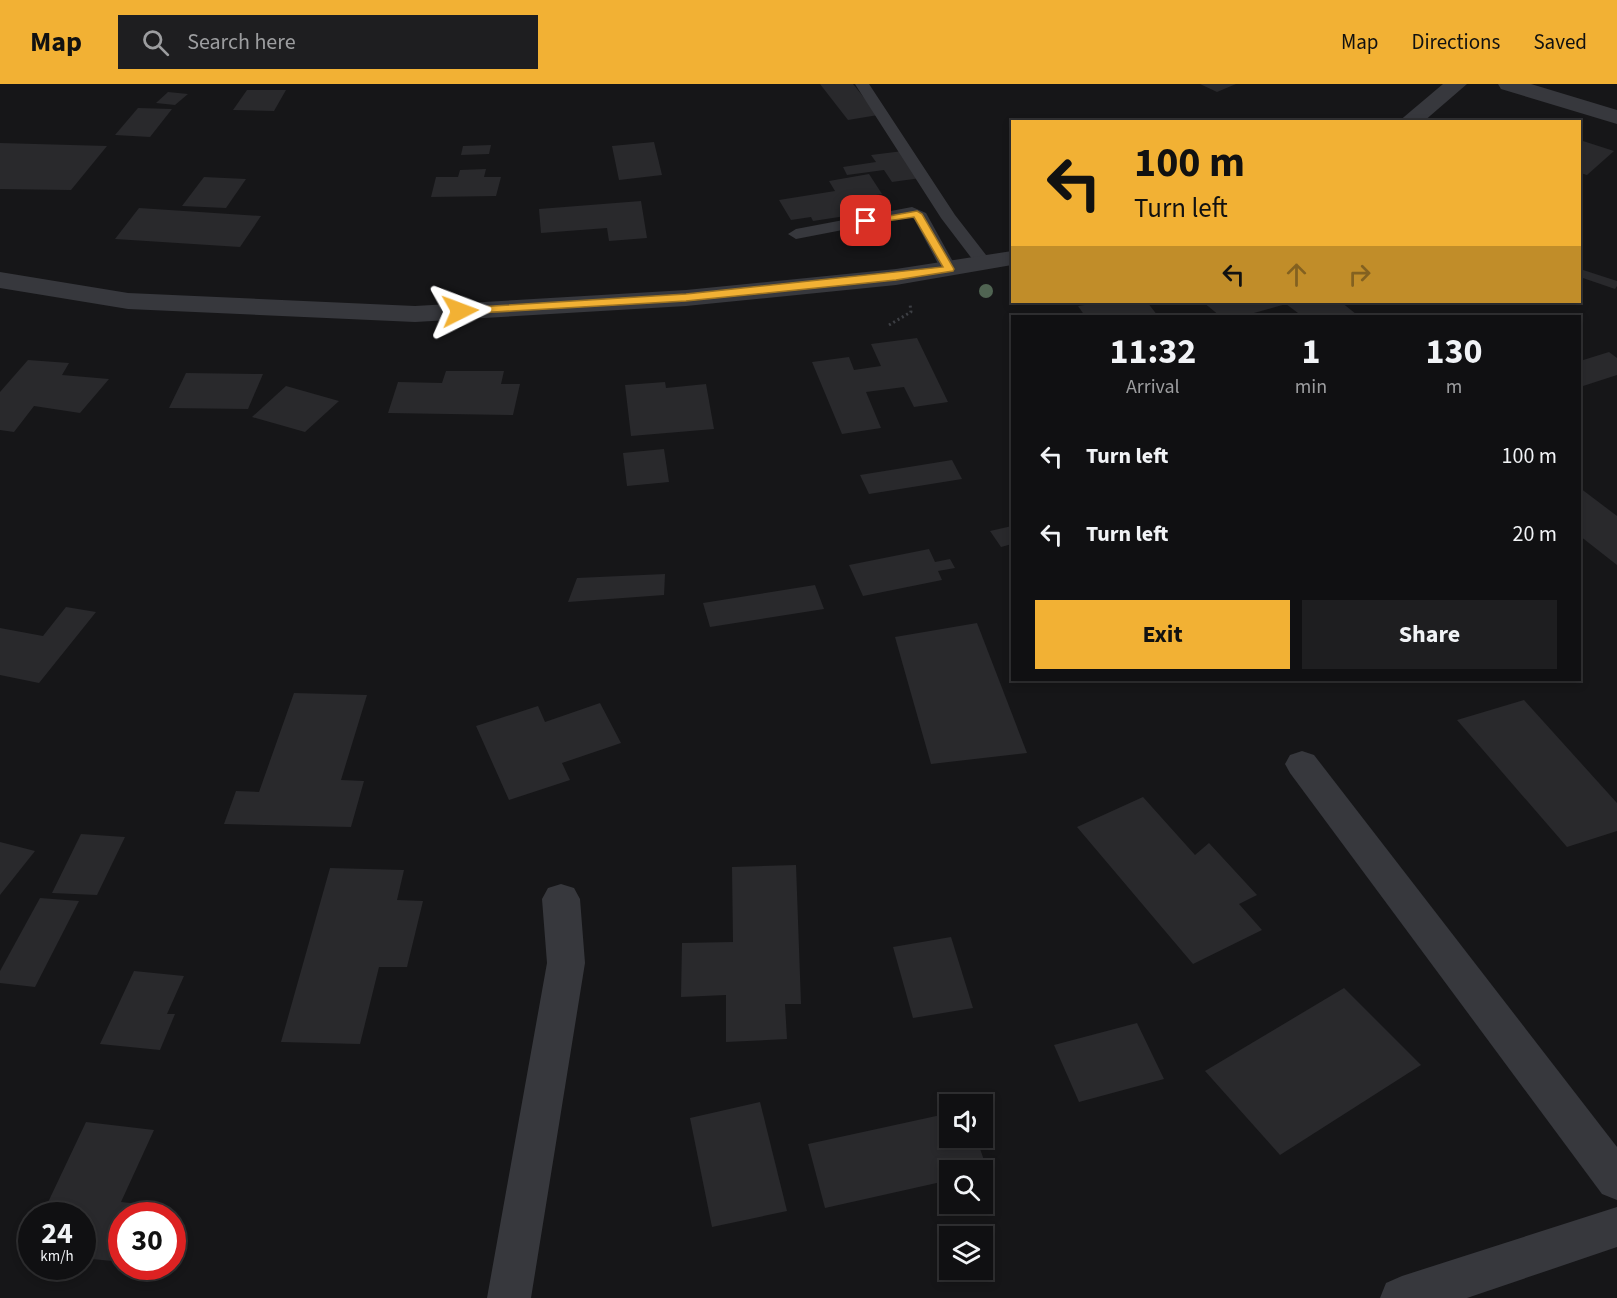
<!DOCTYPE html>
<style>
body{margin:0;font-family:"Source Sans 3",sans-serif;background:#1e1e20;color:#f1f3f6;height:100vh;display:flex;flex-direction:column;font-size:22px;white-space:nowrap}
*{box-sizing:border-box;margin:0}
p{font-size:20px;color:#9c9d9f}
.icon{flex:none;width:33px;height:33px;fill:none;stroke:currentColor;stroke-width:2;stroke-linecap:round;stroke-linejoin:round}
.map{position:relative;flex:1;overflow:hidden}
.sheet{position:absolute;left:1011px;top:231px;width:570px;height:366px;display:flex;flex-direction:column;background:#101012;border-radius:0px;box-shadow:0 3px 9px #0003,0 0 0 2px #303032}
.sheet>*{flex:none}
.top-card{position:absolute;left:1011px;top:36px;width:570px;height:183px;border-radius:0px;box-shadow:0 3px 9px #0003,0 0 0 2px #303032;background:#f2b134;color:#111;overflow:hidden}
.buttons{position:absolute;left:939px;top:1010px;display:grid;gap:12px}
.buttons a{display:grid;place-items:center;width:54px;height:54px;border-radius:0px;background:#101012;box-shadow:0 3px 9px #0003,0 0 0 2px #303032;font-size:30px}
.speed{position:absolute;left:18px;top:1118px;display:flex;gap:12px;font-size:30px;font-weight:700;text-align:center}
.speed>*{display:grid;place-content:center;width:78px;height:78px;border-radius:50%;background:#101012;box-shadow:0 3px 9px #0003,0 0 0 2px #303032;line-height:1}
.speed small{font-size:15px;font-weight:400}
.speed .limit{border:9px solid #d22;background:#fff;color:#111}
.pin{position:absolute;display:grid;place-items:center;width:51px;height:51px;color:#fff;margin:-26px;border-radius:12px;box-shadow:0 3px 9px #0006}
.me{position:absolute;width:66px;margin:-33px;rotate:87deg;stroke-linejoin:round;filter:drop-shadow(0 0 4px #0008)}
.turn{display:flex;align-items:center;gap:21px;height:126px;padding:0 24px;font-size:27px}
.turn .icon{width:78px;height:78px;stroke-width:2.5}
.turn b{display:block;font-size:42px;line-height:51px}
.lanes{display:flex;align-items:center;height:57px;padding:0 24px;background:#0003;justify-content:center;gap:30px;direction:ltr}
.lanes .off{opacity:.35}
.eta{display:flex;justify-content:space-evenly;align-items:center;height:102px;text-align:center}
.eta b{font-size:36px;font-weight:700;line-height:42px}
.action{display:flex;gap:12px;margin-top:auto;padding:12px 24px}
.action a{flex:1;height:69px;border-radius:0px;background:#f2b134;color:#111;font-size:24px;font-weight:700;line-height:69px;text-align:center}
.action a+a{background:#1e1e20;color:#f1f3f6}
ul{padding:0;list-style:none}
li{display:flex;align-items:center;gap:18px;height:78px;padding:0 24px}
li div{flex:1}
li b{display:block;font-size:22px}
li em{font-style:normal}
header{display:flex;align-items:center;gap:36px;box-sizing:border-box;height:84px;padding:0 30px;background:#f2b134;color:#111}
header strong{font-size:28px}
nav{display:flex;gap:33px;margin-inline-start:auto;font-size:21px}
.search{width:420px;height:54px;background:#1e1e20;display:flex;align-items:center;gap:15px;box-sizing:border-box;padding:0 21px;border-radius:0px;color:#9c9d9f;font-size:22px}
.map>svg:first-child{display:block}
</style>
<header>
<strong>Map</strong>
<div class="search"><svg class="icon" aria-label="search" viewBox="0 0 24 24"><circle cx="10" cy="10" r="6"/><path d="M15 15l6 6"/></svg>Search here</div>
<nav><a>Map</a><a>Directions</a><a>Saved</a></nav>
</header>
<div class="map">
<svg width="1617" height="1214" viewBox="0 0 1617 1214">
<rect width="100%" height="100%" fill="#161618"/>
<g fill="#29292c">
<polygon points="820,0 853,0 878,31 848,36"/>
<polygon points="1200,0 1236,0 1217,8"/>
<polygon points="247,6 286,6 274,27 233,26"/>
<polygon points="168,8 188,10 175,21 156,19"/>
<polygon points="138,24 172,25 150,53 115,51"/>
<polygon points="1583,57 1614,67 1587,91 1580,89 1580,59"/>
<polygon points="654,58 662,91 619,96 612,62"/>
<polygon points="0,59 107,62 71,106 0,105"/>
<polygon points="491,61 489,70 461,71 463,62"/>
<polygon points="903,67 921,94 892,98 884,86 847,91 843,83 876,78 871,71"/>
<polygon points="486,85 484,93 501,93 496,112 431,113 436,93 458,93 460,86"/>
<polygon points="869,90 882,110 876,111 885,126 813,137 811,133 791,136 779,116 835,107 829,97"/>
<polygon points="204,93 246,95 226,124 182,122"/>
<polygon points="641,117 647,154 609,157 607,144 541,149 539,125"/>
<polygon points="139,124 261,132 240,163 115,155"/>
<polygon points="1580,185 1617,197 1617,202 1615,205 1580,193"/>
<polygon points="1104,218 1116,218 1119,221 1147,218 1158,232 1085,232 1078,222"/>
<polygon points="1203,218 1341,218 1356,230 1347,232 1302,232 1286,220 1243,232 1220,232"/>
<polygon points="917,254 948,318 914,323 904,303 866,308 881,344 842,350 812,278 849,273 854,286 881,282 871,260"/>
<polygon points="1609,268 1617,274 1617,291 1580,303 1580,277"/>
<polygon points="28,276 69,279 62,291 109,295 80,329 34,322 14,348 0,346 0,308"/>
<polygon points="446,287 504,287 501,300 520,300 513,331 388,329 398,298 442,299"/>
<polygon points="186,289 263,290 248,325 169,324"/>
<polygon points="665,298 666,304 706,300 714,345 631,352 625,301"/>
<polygon points="286,302 339,317 305,348 252,333"/>
<polygon points="664,365 669,398 627,402 623,369"/>
<polygon points="952,376 962,395 869,410 860,391"/>
<polygon points="1580,404 1617,432 1617,481 1580,452"/>
<polygon points="1012,442 1012,460 1001,463 990,447"/>
<polygon points="929,465 935,478 950,475 955,484 938,487 942,496 863,512 849,481"/>
<polygon points="665,490 664,511 568,518 577,494"/>
<polygon points="815,501 824,525 710,543 703,519"/>
<polygon points="66,523 96,528 39,599 0,591 0,544 43,552"/>
<polygon points="977,539 1027,669 931,680 895,553"/>
<polygon points="294,609 367,611 341,696 364,697 351,743 224,740 236,707 259,708"/>
<polygon points="1524,616 1617,719 1617,747 1567,763 1457,636"/>
<polygon points="600,619 621,659 562,679 570,696 509,716 476,642 538,622 545,638"/>
<polygon points="1143,713 1195,771 1209,759 1257,811 1239,820 1262,846 1193,880 1077,743"/>
<polygon points="81,750 125,753 97,811 52,809"/>
<polygon points="0,758 35,767 0,811"/>
<polygon points="796,781 801,920 785,920 787,955 726,958 726,911 681,913 682,859 733,858 732,783"/>
<polygon points="330,784 404,786 397,816 423,817 407,883 379,883 360,960 281,958"/>
<polygon points="40,814 79,817 35,903 0,899 0,887"/>
<polygon points="951,853 973,924 913,934 893,863"/>
<polygon points="134,887 184,892 167,930 175,930 160,966 100,960"/>
<polygon points="1344,904 1421,981 1280,1071 1205,987"/>
<polygon points="1137,939 1164,995 1079,1018 1054,961"/>
<polygon points="760,1018 787,1127 712,1143 690,1034"/>
<polygon points="950,1029 950,1053 976,1053 988,1088 950,1086 950,1096 825,1124 808,1060"/>
<polygon points="86,1038 154,1046 121,1118 149,1121 145,1131 122,1131 122,1178 82,1174 82,1131 42,1131"/>
</g>
<g fill="none" stroke-linecap="round" stroke-linejoin="round">
<polyline stroke="#3d3f44" stroke-width="3" stroke-dasharray="2 3" stroke-linecap="butt" points="889,241 911,228 910,220"/>
<g fill="#37383d" fill-rule="evenodd">
<polygon points="855,0 869,0 955,131 993,180 991,184 979,184 941,134"/>
<polygon points="912,123 926,129 957,185 955,189 943,189 914,135 910,133 796,155 788,150 796,145"/>
</g>
<g fill="#37383d" fill-rule="evenodd">
<polygon points="1443,0 1467,0 1423,38 1398,38"/>
<polygon points="1498,0 1531,0 1617,26 1617,40 1501,5"/>
<polygon points="1012,167 1012,181 896,201 686,222 415,238 128,225 0,204 0,188 128,209 415,222 686,206 896,185"/>
<polygon points="1302,667 1314,671 1617,1063 1617,1116 1602,1110 1290,689 1285,680 1290,671"/>
<polygon points="561,800 574,804 580,815 585,879 531,1214 487,1214 547,879 542,815 548,804"/>
<polygon points="1617,1123 1617,1163 1467,1214 1380,1214 1386,1199 1402,1192"/>
</g>
</g>
<circle fill="#506452" cx="986" cy="207" r="7"/>
<polygon fill="#f2b134" stroke="#9d7322" stroke-width="1.5" points="917,127 922,130 954,185 953,187 896,196 686,217 460,230 455,227 460,224 686,210 943,183 914,133 866,140 861,137"/>
</svg>
<div class="buttons">
<a><svg class="icon" aria-label="sound" viewBox="0 0 24 24"><path d="M4 9h4l5-4v14l-5-4H4zM17 9q2 3 0 6"/></svg></a>
<a><svg class="icon" aria-label="search" viewBox="0 0 24 24"><circle cx="10" cy="10" r="6"/><path d="M15 15l6 6"/></svg></a>
<a><svg class="icon" aria-label="layers" viewBox="0 0 24 24"><path d="M12 4l9 5-9 5-9-5zM3 14l9 5 9-5"/></svg></a>
</div>
<div class="speed"><div>24<small>km/h</small></div><div class="limit">30</div></div>
<div class="pin" style="left:866px;top:137px;background:#d93025"><svg class="icon" aria-label="arrive" viewBox="0 0 24 24"><path d="M6 21V4h12l-3 4 3 4H6"/></svg></div>
<svg class="me" style="left:460px;top:227px" viewBox="-20 -20 40 40"><path d="M0-17L14 15 0 8-14 15z" fill="#f2b134" stroke="#fff" stroke-width="4"/></svg>
<div class="top-card">
<div class="turn"><svg class="icon" aria-label="left" viewBox="0 0 24 24"><path d="M17 20v-9H6M10 6l-5 5 5 5"/></svg><div><b>100 m</b>Turn left</div></div>
<div class="lanes"><svg class="icon" aria-label="left" viewBox="0 0 24 24"><path d="M17 20v-9H6M10 6l-5 5 5 5"/></svg><svg class="icon off" aria-label="ahead" viewBox="0 0 24 24"><path d="M12 20V5M6 11l6-6 6 6"/></svg><svg class="icon off" aria-label="right" viewBox="0 0 24 24"><path d="M7 20v-9h11M14 6l5 5-5 5"/></svg></div>
</div>
<section class="sheet">
<div class="eta">
<div><b>11:32</b><p>Arrival</p></div>
<div><b>1</b><p>min</p></div>
<div><b>130</b><p>m</p></div>
</div>
<ul>
<li><svg class="icon" aria-label="left" viewBox="0 0 24 24"><path d="M17 20v-9H6M10 6l-5 5 5 5"/></svg><div><b>Turn left</b></div><em>100 m</em></li>
<li><svg class="icon" aria-label="left" viewBox="0 0 24 24"><path d="M17 20v-9H6M10 6l-5 5 5 5"/></svg><div><b>Turn left</b></div><em>20 m</em></li>
</ul>
<div class="action"><a>Exit</a><a>Share</a></div>
</section>
</div>
